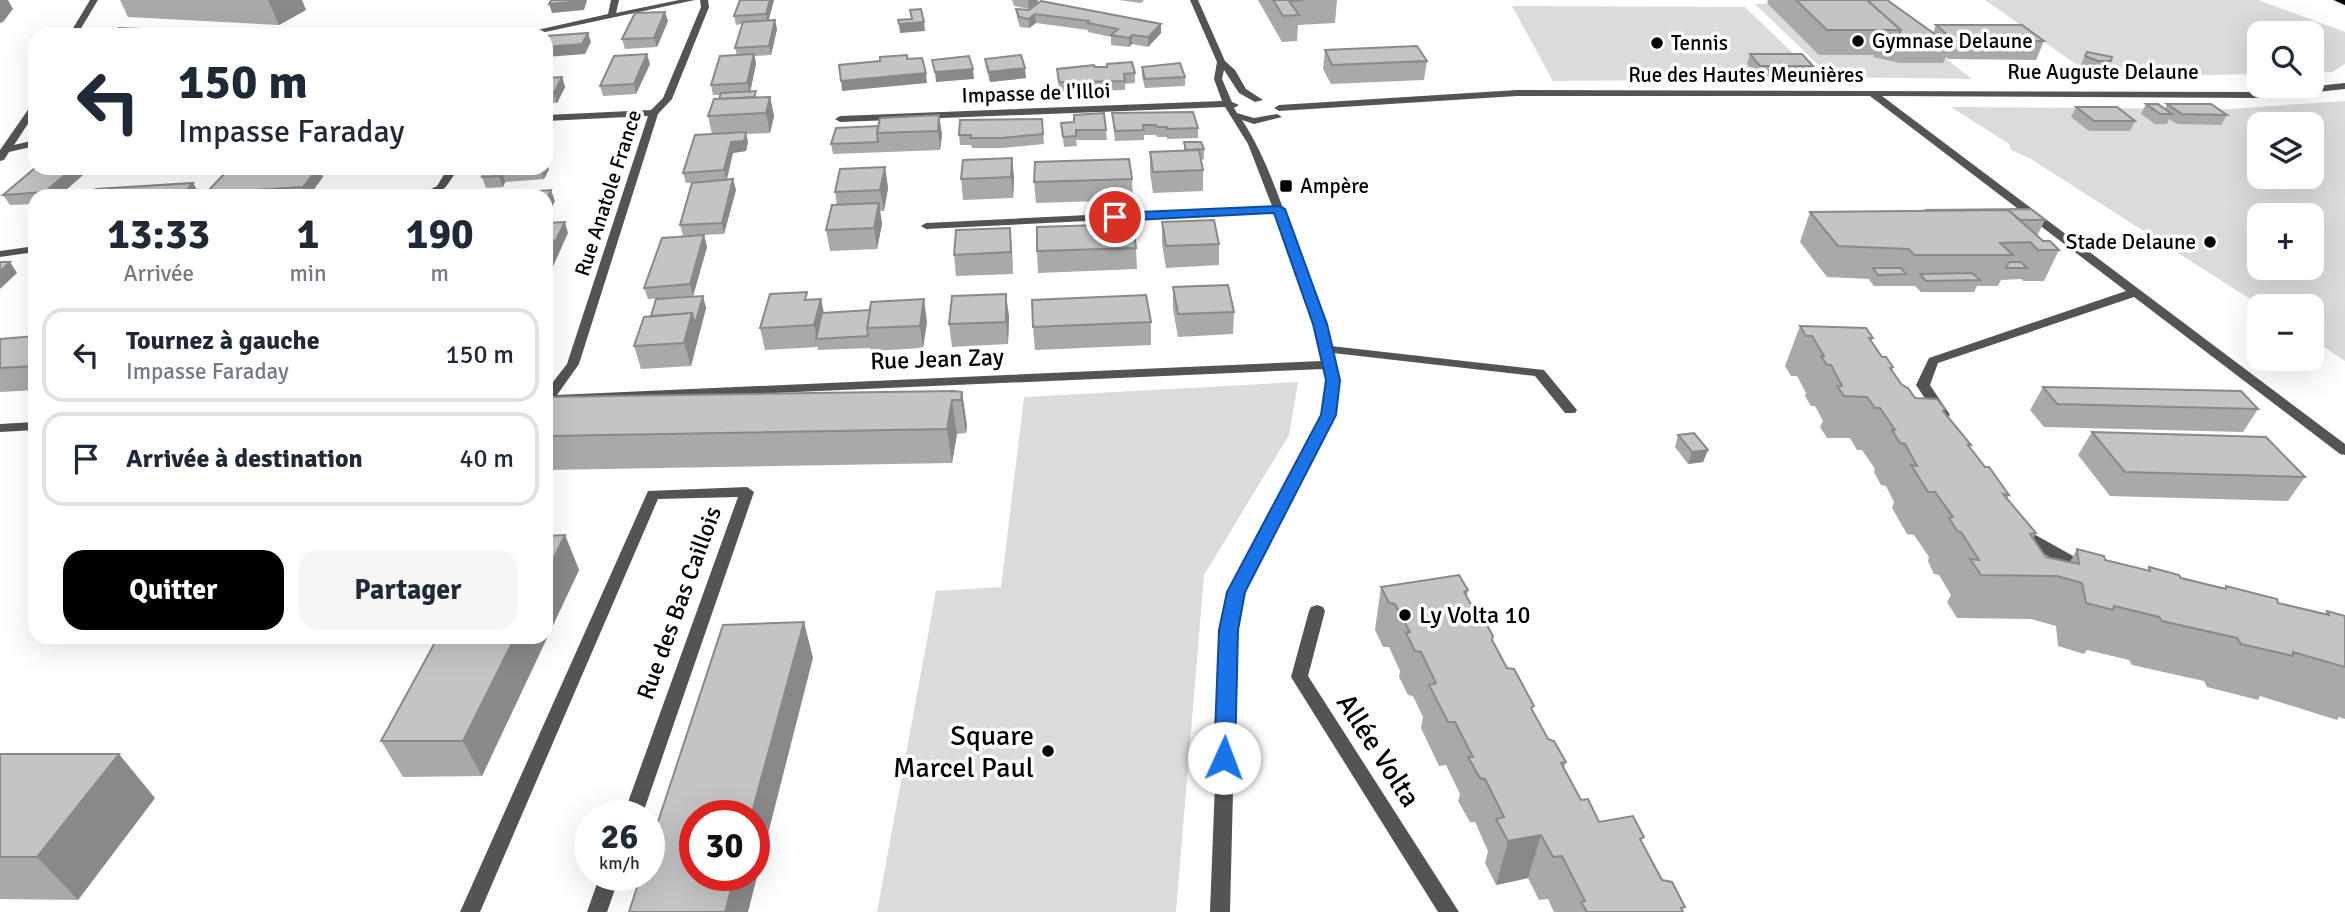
<!DOCTYPE html>
<html lang="fr">
<meta charset="utf-8">
<style>
body{margin:0;font-family:Signika,sans-serif;background:#f6f6f7;color:#1f2937;height:100vh;display:flex;flex-direction:column;font-size:26px;white-space:nowrap}
*{box-sizing:border-box;margin:0}
p{font-size:23px;color:#747a83}
.icon{flex:none;width:38px;height:38px;fill:none;stroke:currentColor;stroke-width:2;stroke-linecap:round;stroke-linejoin:round}
.map{position:relative;flex:1;overflow:hidden}
.panel{position:absolute;left:28px;top:189px;width:525px;height:455px;display:flex;flex-direction:column;background:#fff;border-radius:21px;box-shadow:0 7px 28px #0002}
.panel>*{flex:none}
.top-card{position:absolute;left:28px;top:28px;width:525px;height:147px;border-radius:21px;box-shadow:0 7px 28px #0002;background:#fff;color:#1f2937;overflow:hidden}
.tools{position:absolute;left:2247px;top:21px;display:grid;gap:14px}
.tools a{display:grid;place-items:center;width:77px;height:77px;border-radius:14px;background:#fff;box-shadow:0 7px 28px #0002;font-size:35px}
.speed{position:absolute;left:574px;top:800px;display:flex;gap:14px;font-size:35px;font-weight:700;text-align:center}
.speed>*{display:grid;place-content:center;width:91px;height:91px;border-radius:50%;background:#fff;box-shadow:0 7px 28px #0002;line-height:1}
.speed small{font-size:18px;font-weight:400}
.speed .limit{border:10px solid #d22;background:#fff;color:#111}
.pin{position:absolute;display:grid;place-items:center;width:60px;height:60px;color:#fff;margin:-30px;border:4px solid #fff;border-radius:50%;box-shadow:0 2px 7px #0007}
.me{position:absolute;width:77px;margin:-38px;rotate:2deg;stroke-linejoin:round;filter:drop-shadow(0 0 5px #0008)}
.turn{display:flex;align-items:center;gap:24px;height:147px;padding:0 35px;font-size:32px}
.turn .icon{width:91px;height:91px;stroke-width:2.5}
.turn b{display:block;font-size:49px;line-height:60px}
.eta{display:flex;justify-content:space-evenly;align-items:center;height:119px;text-align:center}
.eta b{font-size:42px;font-weight:700;line-height:49px}
.button{display:flex;gap:14px;margin-top:auto;padding:14px 35px}
.button a{flex:1;height:80px;border-radius:21px;background:#000;color:#fff;font-size:28px;font-weight:700;line-height:80px;text-align:center}
.button a+a{background:#f6f6f7;color:#1f2937}
ul{padding:0;list-style:none}
li{display:flex;align-items:center;gap:21px;height:94px;margin:0 14px 10px;padding:0 21px;border:4px solid #e0e1e3;border-radius:21px}
li div{flex:1}
li b{display:block;font-size:26px}
li em{font-style:normal}
.map>svg:first-child{display:block}
</style>
<div class="map">
<svg width="2345" height="912" viewBox="0 0 2345 912">
<rect width="100%" height="100%" fill="#fff"/>
<g fill="#dbdbdb" fill-rule="evenodd">
<polygon points="1985,0 2258,0 2345,32 2345,64 2332,72 2312,73 2312,33 2259,33 2259,74 2094,77"/>
<polygon points="1874,3 1972,79 1831,77 1755,4"/>
<polygon points="1512,6 1745,7 1820,79 1553,81"/>
<path d="M2345 101V361L2312 339V306H2261L2031 159 2011 150 2009 144 1951 107 2229 109ZM2259 124H2312V177H2259ZM2259 215H2312V268H2259Z"/>
<polygon points="1298,382 1289,435 1204,575 1176,912 877,912 936,591 1001,587 1024,397"/>
</g>
<g fill="none" stroke-linecap="round" stroke-linejoin="round">
<defs>
<polygon id="primary" points="2334,0 2345,0 2345,5"/>
</defs>
<use href="#primary" stroke="#dbdbdb" stroke-width="3"/>
<g fill="#545454" fill-rule="evenodd">
<polygon points="90,0 98,0 77,35 69,35"/>
<polygon points="611,0 619,0 616,13 679,0 695,0 531,35 515,35 608,14"/>
<path d="M700 0H708L709 7 672 99 658 114 579 364 557 395 1322 361 1314 324 1274 212 926 229 921 226 926 223 1272 206 1248 144 1225 107 840 122 835 119 840 116 1222 101 1214 79 1217 62 1190 0H1198L1225 61 1235 70 1246 89 1263 100 1255 102 1239 93 1224 70 1222 79 1232 102 1239 105 1234 108 1237 113 1254 118 1277 114 1282 117 1254 124 1242 120C1267 158 1280 202 1296 243 1309 277 1323 311 1331 346L1544 370 1577 410 1575 413H1565L1535 376 1333 353 1339 380 1336 415 1244 592 1237 630 1230 912H1210L1221 630 1228 592 1322 415 1327 380 1324 369 546 403V391L567 364 648 116 546 121V115L651 110 663 98 701 7Z"/>
<polygon points="2345,83 2345,89 2260,98 1882,96 2345,444 2345,455 2340,454 2134,297 1938,363 1930,385 1950,415 1943,419 1938,418 1916,385 1929,358 2126,291 1870,96 1517,96 1279,111 1274,108 1279,105 1517,90 2260,92"/>
<polygon points="35,103 35,113 14,145 35,140 35,146 9,152 4,160 0,161 0,150 32,104"/>
<path d="M448 168H458C446 188 443 196 418 196L437 186Z"/>
<polygon points="35,246 35,252 0,257 0,251"/>
<polygon points="35,422 35,430 0,432 0,424"/>
<polygon points="747,487 754,492 642,816 623,816 738,497 658,499 480,912 460,912 648,491"/>
<polygon points="2023,528 2091,566 2094,570 2091,574 2081,574 2022,542 2015,533"/>
<polygon points="1317,605 1323,607 1325,611 1308,676 1459,912 1438,912 1291,677 1309,611 1311,607"/>
<polygon points="600,875 620,875 607,912 587,912"/>
</g>
<use href="#primary" fill="#000" fill-rule="evenodd"/>
</g>
<g fill="#a9a9a9">
<polygon points="120,0 302,0 306,10 279,25 128,17"/>
<polygon points="774,0 768,20 777,29 771,55 755,56 756,64 750,91 758,97 770,97 774,116 770,133 746,134 748,142 746,151 733,153 727,180 733,179 736,190 724,234 683,236 680,225 692,183 686,183 683,173 712,134 708,116 719,99 721,95 713,95 711,85 737,55 735,48 742,24 736,25 734,16"/>
<polygon points="1012,0 1038,0 1038,2 1029,9 1014,6"/>
<polygon points="1119,0 1144,0 1141,3"/>
<polygon points="1258,0 1337,0 1335,23 1298,25 1297,41 1282,42"/>
<polygon points="1768,0 1887,0 1933,33 1936,25 2044,41 2036,60 1948,59 1946,57 1943,63 1900,63 1873,57 1874,55 1819,55 1767,3"/>
<polygon points="1016,9 1161,33 1148,47 1132,44 1129,47 1111,45 1111,37 1088,32 1088,30 1036,23 1029,28 1020,27 1017,18"/>
<polygon points="668,21 657,47 625,49 622,39"/>
<polygon points="1325,50 1427,61 1424,80 1331,84 1323,69"/>
<polygon points="1750,54 1813,66 1810,76 1758,76 1747,64"/>
<polygon points="2085,56 2112,57 2106,70 2094,70 2080,66"/>
<polygon points="985,59 1026,78 990,82 986,68"/>
<polygon points="650,64 636,94 603,96 600,86"/>
<polygon points="1095,67 1135,73 1135,83 1125,84 1125,90 1059,92 1057,69"/>
<polygon points="1142,67 1185,77 1185,86 1145,88 1142,77"/>
<polygon points="562,77 565,87 557,103 546,103 546,78"/>
<polygon points="2146,104 2165,109 2167,104 2227,115 2221,125 2177,124 2169,119 2167,124 2155,124 2141,114"/>
<polygon points="2076,107 2135,121 2130,131 2089,131 2071,117"/>
<polygon points="1112,113 1198,128 1198,138 1167,139 1167,137 1157,137 1156,135 1144,135 1144,140 1115,141"/>
<polygon points="939,115 942,135 940,150 833,154 831,144 878,126"/>
<polygon points="1042,119 1044,144 1002,148 972,148 971,145 960,145 959,135"/>
<polygon points="1061,123 1106,130 1107,140 1076,140 1077,146 1064,147"/>
<polygon points="1184,142 1204,149 1204,159 1201,160 1203,170 1203,191 1153,193 1150,173 1150,152 1184,151"/>
<polygon points="1012,158 1014,178 1013,198 963,200 961,179"/>
<polygon points="885,167 888,188 884,211 880,211 882,224 877,249 830,251 826,230 837,205 835,192"/>
<polygon points="35,168 91,168 59,196 35,196 35,204 10,205 3,195"/>
<polygon points="299,168 319,168 323,177 309,196 208,196 206,193"/>
<polygon points="363,168 415,168 412,172 366,175"/>
<polygon points="487,168 549,169 544,179 505,182 503,187 486,188 482,177"/>
<polygon points="1132,179 1133,200 1036,203 1034,182"/>
<polygon points="1925,210 2045,220 2037,236 2043,241 2059,250 2044,281 2023,281 2022,279 2001,280 1998,286 1977,286 1974,292 1921,292 1915,286 1874,286 1869,280 1869,279 1827,277 1800,242 1810,212 1925,211"/>
<polygon points="1162,222 1219,244 1219,265 1166,268 1162,244"/>
<polygon points="1010,228 1013,274 956,276 954,255"/>
<polygon points="704,235 707,247 693,296 648,299 644,288"/>
<polygon points="1136,248 1137,269 1038,273 1037,251"/>
<polygon points="1173,287 1234,312 1233,334 1178,337 1173,309"/>
<polygon points="703,296 706,308 691,366 641,369 634,346 651,316"/>
<polygon points="809,299 821,299 824,313 927,322 923,348 871,351 870,348 818,350 818,347 765,350 760,328"/>
<polygon points="1009,316 1008,344 952,347 949,324"/>
<polygon points="1151,322 1151,345 1035,350 1033,327"/>
<polygon points="1800,326 1873,338 1871,341 1882,357 1893,367 1892,371 1902,385 1915,398 1944,412 1970,448 2009,495 2007,499 2036,533 2033,539 2046,557 2070,562 2077,549 2105,560 2147,571 2149,567 2181,578 2224,589 2226,586 2278,603 2325,614 2327,611 2345,616 2345,719 2339,717 2337,720 2260,696 2258,700 2207,687 2204,681 2132,665 2129,660 2087,650 2084,654 2058,646 2056,626 2031,619 1957,618 1947,602 1951,595 1939,575 1934,574 1928,561 1929,557 1914,535 1907,534 1892,508 1894,502 1886,486 1881,485 1874,472 1875,469 1862,450 1857,450 1850,438 1827,438 1820,427 1823,421 1815,406 1811,406 1805,396 1806,393 1797,376 1791,376 1785,366"/>
<polygon points="35,336 35,390 0,392 0,339"/>
<polygon points="2043,387 2258,409 2243,432 2044,427 2030,410"/>
<polygon points="962,392 967,426 966,433 957,434 952,463 546,470 546,397"/>
<polygon points="2092,432 2305,477 2288,501 2110,496 2078,455"/>
<polygon points="1678,435 1708,450 1703,462 1688,464 1675,447"/>
<polygon points="565,535 579,570 482,776 403,777 381,741"/>
<polygon points="1381,587 1468,590 1467,597 1480,620 1493,636 1492,641 1548,739 1566,762 1564,768 1581,800 1599,822 1642,842 1662,880 1683,912 1554,912 1548,899 1539,900 1528,878 1496,885 1485,863 1488,851 1475,822 1470,822 1458,801 1460,794 1446,765 1439,766 1421,728 1423,717 1413,696 1408,695 1399,677 1400,671 1389,647 1383,647 1375,630"/>
<polygon points="0,754 155,798 78,900 0,899"/>
</g>
<g fill="#898989">
<polygon points="0,0 8,0 13,9 3,22 0,23"/>
<polygon points="268,0 302,0 306,10 279,25"/>
<polygon points="582,0 587,0 584,10 552,13 549,4"/>
<polygon points="770,0 774,0 768,23 766,14"/>
<polygon points="1028,0 1038,0 1038,2 1029,9"/>
<polygon points="665,12 668,21 657,47 654,38"/>
<polygon points="1035,14 1036,23 1029,28 1029,19"/>
<polygon points="775,20 777,29 771,55 769,46"/>
<polygon points="924,22 925,31 900,33 899,24"/>
<polygon points="1161,24 1161,33 1148,47 1148,37"/>
<polygon points="588,33 591,42 585,54 546,57 546,47"/>
<polygon points="1132,35 1132,44 1129,47 1129,38"/>
<polygon points="647,54 650,64 636,94 634,84"/>
<polygon points="754,54 756,64 750,93 747,83"/>
<polygon points="1025,68 1026,78 990,82 989,72"/>
<polygon points="973,69 974,79 936,82 935,72"/>
<polygon points="926,73 927,83 842,91 841,81"/>
<polygon points="562,77 565,87 557,103 554,93"/>
<polygon points="770,97 774,116 770,133 766,113"/>
<polygon points="939,115 942,135 940,150 938,131"/>
<polygon points="746,132 748,142 746,151 733,153 726,181 724,170 731,142"/>
<polygon points="1012,158 1014,178 1013,198 1011,177"/>
<polygon points="546,160 549,169 544,179 540,169 546,168"/>
<polygon points="885,167 888,188 884,211 880,190"/>
<polygon points="73,168 91,168 59,196 48,196 45,192"/>
<polygon points="318,168 319,168 323,177 309,196 307,196 303,187"/>
<polygon points="502,171 505,182 503,187 499,176"/>
<polygon points="733,179 736,190 724,234 722,223"/>
<polygon points="193,183 199,193 197,196 181,196"/>
<polygon points="551,190 555,201 546,221 546,202"/>
<polygon points="879,203 882,224 877,249 874,228"/>
<polygon points="565,222 568,233 547,280 546,243 551,234"/>
<polygon points="1010,228 1012,250 1013,274 1011,252"/>
<polygon points="704,235 707,247 693,296 690,284"/>
<polygon points="10,262 17,273 0,289 0,271"/>
<polygon points="1006,294 1009,316 1008,344 1006,322"/>
<polygon points="703,296 706,308 691,366 684,343 692,313"/>
<polygon points="821,299 825,321 817,339 814,325"/>
<polygon points="924,299 927,322 923,348 920,326"/>
<polygon points="962,392 967,426 966,433 961,400"/>
<polygon points="952,400 957,434 952,463 947,429"/>
<polygon points="1708,450 1703,462 1688,464 1692,452"/>
<polygon points="565,535 579,570 482,776 463,741 515,637 546,637 546,574"/>
<polygon points="804,622 813,658 748,912 725,912 735,875 754,875 754,816 751,816"/>
<polygon points="119,754 155,798 78,900 37,857"/>
<polygon points="1541,835 1528,878 1496,885 1508,841"/>
</g>
<g fill="#c4c4c4" stroke="#898989" stroke-width="2">
<polygon points="551,0 582,0 582,1 549,4"/>
<polygon points="740,0 770,0 766,14 734,16"/>
<polygon points="1273,0 1303,0 1289,1 1299,15 1283,16"/>
<polygon points="1796,0 1867,0 1901,30 1827,30"/>
<polygon points="1867,0 1887,0 1950,45 1907,44 1879,38 1898,37 1901,30"/>
<polygon points="1041,1 1161,24 1148,37 1132,35 1129,38 1111,35 1118,29 1088,23 1089,21 1035,14 1029,19 1019,17 1016,9 1029,10"/>
<polygon points="921,9 924,22 899,24 898,20 912,19 910,10"/>
<polygon points="665,12 654,38 622,39 635,13"/>
<polygon points="775,20 769,46 735,48 743,22"/>
<polygon points="1936,25 2022,25 2044,41 1955,41"/>
<polygon points="119,28 265,35 104,35"/>
<polygon points="588,33 582,44 546,47 546,36"/>
<polygon points="1417,46 1427,61 1332,65 1325,50"/>
<polygon points="2087,52 2112,57 2111,61 2098,61 2085,56"/>
<polygon points="647,54 634,84 600,86 614,56"/>
<polygon points="754,54 747,83 711,85 720,56"/>
<polygon points="1750,54 1802,54 1813,66 1760,66"/>
<polygon points="907,55 907,59 922,58 926,73 841,81 839,65 880,61 880,57"/>
<polygon points="1021,55 1025,68 989,72 985,59"/>
<polygon points="969,56 973,69 935,72 932,60"/>
<polygon points="1132,62 1135,73 1124,74 1125,81 1059,82 1057,69 1094,65 1095,67 1107,67 1107,64"/>
<polygon points="1180,63 1185,77 1145,79 1142,67"/>
<polygon points="562,77 554,93 546,93 546,78"/>
<polygon points="756,91 754,97 719,99 721,93"/>
<polygon points="770,97 766,113 708,116 714,99"/>
<polygon points="2146,104 2158,104 2172,114 2160,114"/>
<polygon points="2167,104 2211,104 2227,115 2182,114"/>
<polygon points="2076,107 2117,107 2135,121 2094,121"/>
<polygon points="1193,112 1198,128 1167,129 1167,127 1157,127 1156,125 1143,125 1144,130 1115,131 1112,113"/>
<polygon points="1104,113 1106,130 1076,130 1076,136 1063,137 1061,123 1074,122 1074,115"/>
<polygon points="939,115 938,131 877,133 880,118"/>
<polygon points="1042,119 1043,134 1001,138 970,138 971,135 959,135 960,120"/>
<polygon points="878,126 877,133 878,142 831,144 836,128"/>
<polygon points="746,132 744,141 731,142 724,170 683,173 695,135"/>
<polygon points="1184,142 1201,142 1204,149 1186,150"/>
<polygon points="1199,150 1203,170 1153,172 1150,152"/>
<polygon points="1012,158 1011,177 961,179 963,160"/>
<polygon points="1129,159 1132,179 1034,182 1035,162"/>
<polygon points="885,167 880,190 835,192 840,169"/>
<polygon points="35,168 73,168 45,192 3,195"/>
<polygon points="299,168 318,168 303,187 206,193 225,173"/>
<polygon points="487,168 541,168 502,171 499,176 482,177"/>
<polygon points="733,179 722,223 680,225 692,183"/>
<polygon points="193,183 181,196 88,196 96,189"/>
<polygon points="551,190 546,202 546,196 509,196 511,193"/>
<polygon points="879,203 874,228 826,230 832,205"/>
<polygon points="2031,209 2045,220 2020,220 2008,210 1927,211 1925,210"/>
<polygon points="2008,210 2043,241 2050,241 2059,250 2038,250 2030,242 2000,243 2013,255 1914,255 1909,249 1838,246 1810,212"/>
<polygon points="1214,220 1219,244 1166,246 1162,222"/>
<polygon points="565,222 554,244 551,234 546,234 546,223"/>
<polygon points="1133,224 1136,248 1037,251 1037,227"/>
<polygon points="1010,228 1011,252 954,255 956,230"/>
<polygon points="546,234 551,234 546,243"/>
<polygon points="704,235 690,284 644,288 662,238"/>
<polygon points="0,262 10,262 0,271"/>
<polygon points="2009,262 2021,262 2027,268 2006,268"/>
<polygon points="1873,268 1901,268 1906,274 1878,275"/>
<polygon points="1972,273 1980,280 1926,281 1920,274"/>
<polygon points="1228,285 1234,312 1178,314 1173,287"/>
<polygon points="807,292 805,300 821,299 814,325 760,328 770,294"/>
<polygon points="1006,294 1006,322 949,324 952,296"/>
<polygon points="1146,295 1151,322 1033,327 1032,300"/>
<polygon points="703,296 695,324 692,313 651,316 656,299"/>
<polygon points="924,299 920,326 867,328 871,302"/>
<polygon points="870,310 867,328 868,336 816,339 822,313"/>
<polygon points="692,313 684,343 634,346 644,317"/>
<polygon points="1800,326 1866,328 1873,338 1869,338 1882,357 1886,357 1893,367 1890,368 1902,385 1908,388 1915,398 1937,399 1945,409 1943,411 1971,445 1968,445 1985,467 1989,467 2009,495 2003,494 2036,533 2030,534 2046,557 2079,564 2077,549 2104,556 2105,560 2150,571 2149,567 2179,575 2181,578 2226,589 2226,586 2277,599 2278,603 2329,615 2327,611 2345,616 2345,667 2293,652 2293,656 2241,644 2237,638 2162,621 2159,617 2114,606 2113,610 2086,603 2082,583 2057,576 1981,575 1970,559 1979,560 1961,532 1957,531 1949,518 1953,517 1935,492 1928,492 1911,465 1917,466 1905,444 1900,443 1892,430 1895,430 1880,408 1875,408 1867,397 1844,396 1837,386 1842,386 1831,365 1827,365 1821,356 1824,356 1812,336 1806,336"/>
<polygon points="35,336 35,366 0,368 0,339"/>
<polygon points="2043,387 2241,391 2258,409 2057,404"/>
<polygon points="954,391 962,392 961,400 952,400 947,429 546,436 546,397"/>
<polygon points="2092,432 2266,437 2305,477 2125,472"/>
<polygon points="1694,433 1708,450 1692,452 1678,435"/>
<polygon points="565,535 546,574 546,536"/>
<polygon points="1459,575 1468,590 1464,592 1480,620 1484,620 1493,636 1492,640 1507,668 1514,669 1534,706 1531,708 1548,739 1554,741 1566,762 1561,763 1581,800 1588,799 1599,822 1633,816 1644,837 1640,839 1662,880 1672,882 1685,907 1681,908 1683,912 1587,912 1581,902 1585,901 1562,856 1553,857 1541,835 1508,841 1496,819 1504,817 1485,779 1480,778 1468,757 1473,757 1455,722 1448,722 1429,685 1436,683 1421,652 1415,651 1406,633 1410,632 1395,604 1389,603 1381,587"/>
<polygon points="804,622 751,816 695,816 695,875 735,875 725,912 629,912 641,875 649,875 649,849 723,625"/>
<polygon points="438,637 515,637 463,741 381,741"/>
<polygon points="0,754 119,754 37,857 0,857"/>
</g>
<polygon fill="#1a73e8" stroke="#114b97" stroke-width="2" points="1279,206 1285,209 1327,324 1340,380 1336,415 1245,592 1238,630 1235,758 1232,764 1224,766 1217,764 1214,758 1219,630 1227,592 1321,415 1326,380 1313,324 1274,213 1115,221 1109,217 1115,213"/>
<g fill="#000" stroke="#fff" stroke-width="2.5">
<circle cx="1858" cy="41" r="7"/>
<circle cx="1657" cy="43" r="7"/>
<rect x="1279" y="179" width="14" height="14" rx="3.5"/>
<circle cx="2210" cy="242" r="7"/>
<circle cx="1405" cy="615" r="7"/>
<circle cx="1048" cy="751" r="7"/>
</g>
<g text-anchor="middle" stroke-width="7" stroke-linejoin="round" paint-order="stroke">
<g font-size="21" fill="#000" stroke="#fff" text-anchor="start">
<text x="1872" y="48">Gymnase Delaune</text>
<text x="1671" y="50">Tennis</text>
<text x="1300" y="193">Ampère</text>
<text x="2196" y="249" text-anchor="end">Stade Delaune</text>
</g>
<g font-size="21" fill="#000" stroke="#fff">
<text x="2103" y="79">Rue Auguste Delaune</text>
<text x="1746" y="82">Rue des Hautes Meunières</text>
<text transform="translate(1036 93) rotate(-2)" y="7">Impasse de l'Illoi</text>
<text transform="translate(608 193) rotate(-72)" y="7">Rue Anatole France</text>
</g>
<g font-size="24" fill="#000" stroke="#fff">
<text transform="translate(937 359) rotate(-2)" y="8">Rue Jean Zay</text>
<text transform="translate(679 603) rotate(-70)" y="8">Rue des Bas Caillois</text>
</g>
<g font-size="24" fill="#000" stroke="#fff" text-anchor="start">
<text x="1419" y="623">Ly Volta 10</text>
</g>
<g font-size="28" fill="#000" stroke="#fff" text-anchor="end">
<text x="1034" y="745">Square<tspan x="1034" dy="32">Marcel Paul</tspan></text>
</g>
<g font-size="28" fill="#000" stroke="#fff">
<text transform="translate(1379 750) rotate(57)" y="10">Allée Volta</text>
</g>
</g>
</svg>
<div class="tools">
<a><svg class="icon" aria-label="search" viewBox="0 0 24 24"><circle cx="10" cy="10" r="6"/><path d="M15 15l6 6"/></svg></a>
<a><svg class="icon" aria-label="layers" viewBox="0 0 24 24"><path d="M12 4l9 5-9 5-9-5zM3 14l9 5 9-5"/></svg></a>
<a>+</a>
<a>−</a>
</div>
<div class="speed"><div>26<small>km/h</small></div><div class="limit">30</div></div>
<div class="pin" style="left:1115px;top:217px;background:#d93025"><svg class="icon" aria-label="arrive" viewBox="0 0 24 24"><path d="M6 21V4h12l-3 4 3 4H6"/></svg></div>
<svg class="me" style="left:1224px;top:758px" viewBox="-20 -20 40 40"><circle r="19" fill="#fff"/><path d="M0-13L10 11 0 6-10 11z" fill="#1a73e8"/></svg>
<div class="top-card">
<div class="turn"><svg class="icon" aria-label="left" viewBox="0 0 24 24"><path d="M17 20v-9H6M10 6l-5 5 5 5"/></svg><div><b>150 m</b>Impasse Faraday</div></div>
</div>
<section class="panel">
<div class="eta">
<div><b>13:33</b><p>Arrivée</p></div>
<div><b>1</b><p>min</p></div>
<div><b>190</b><p>m</p></div>
</div>
<ul>
<li><svg class="icon" aria-label="left" viewBox="0 0 24 24"><path d="M17 20v-9H6M10 6l-5 5 5 5"/></svg><div><b>Tournez à gauche</b><p>Impasse Faraday</p></div><em>150 m</em></li>
<li><svg class="icon" aria-label="arrive" viewBox="0 0 24 24"><path d="M6 21V4h12l-3 4 3 4H6"/></svg><div><b>Arrivée à destination</b></div><em>40 m</em></li>
</ul>
<div class="button"><a>Quitter</a><a>Partager</a></div>
</section>
</div>
